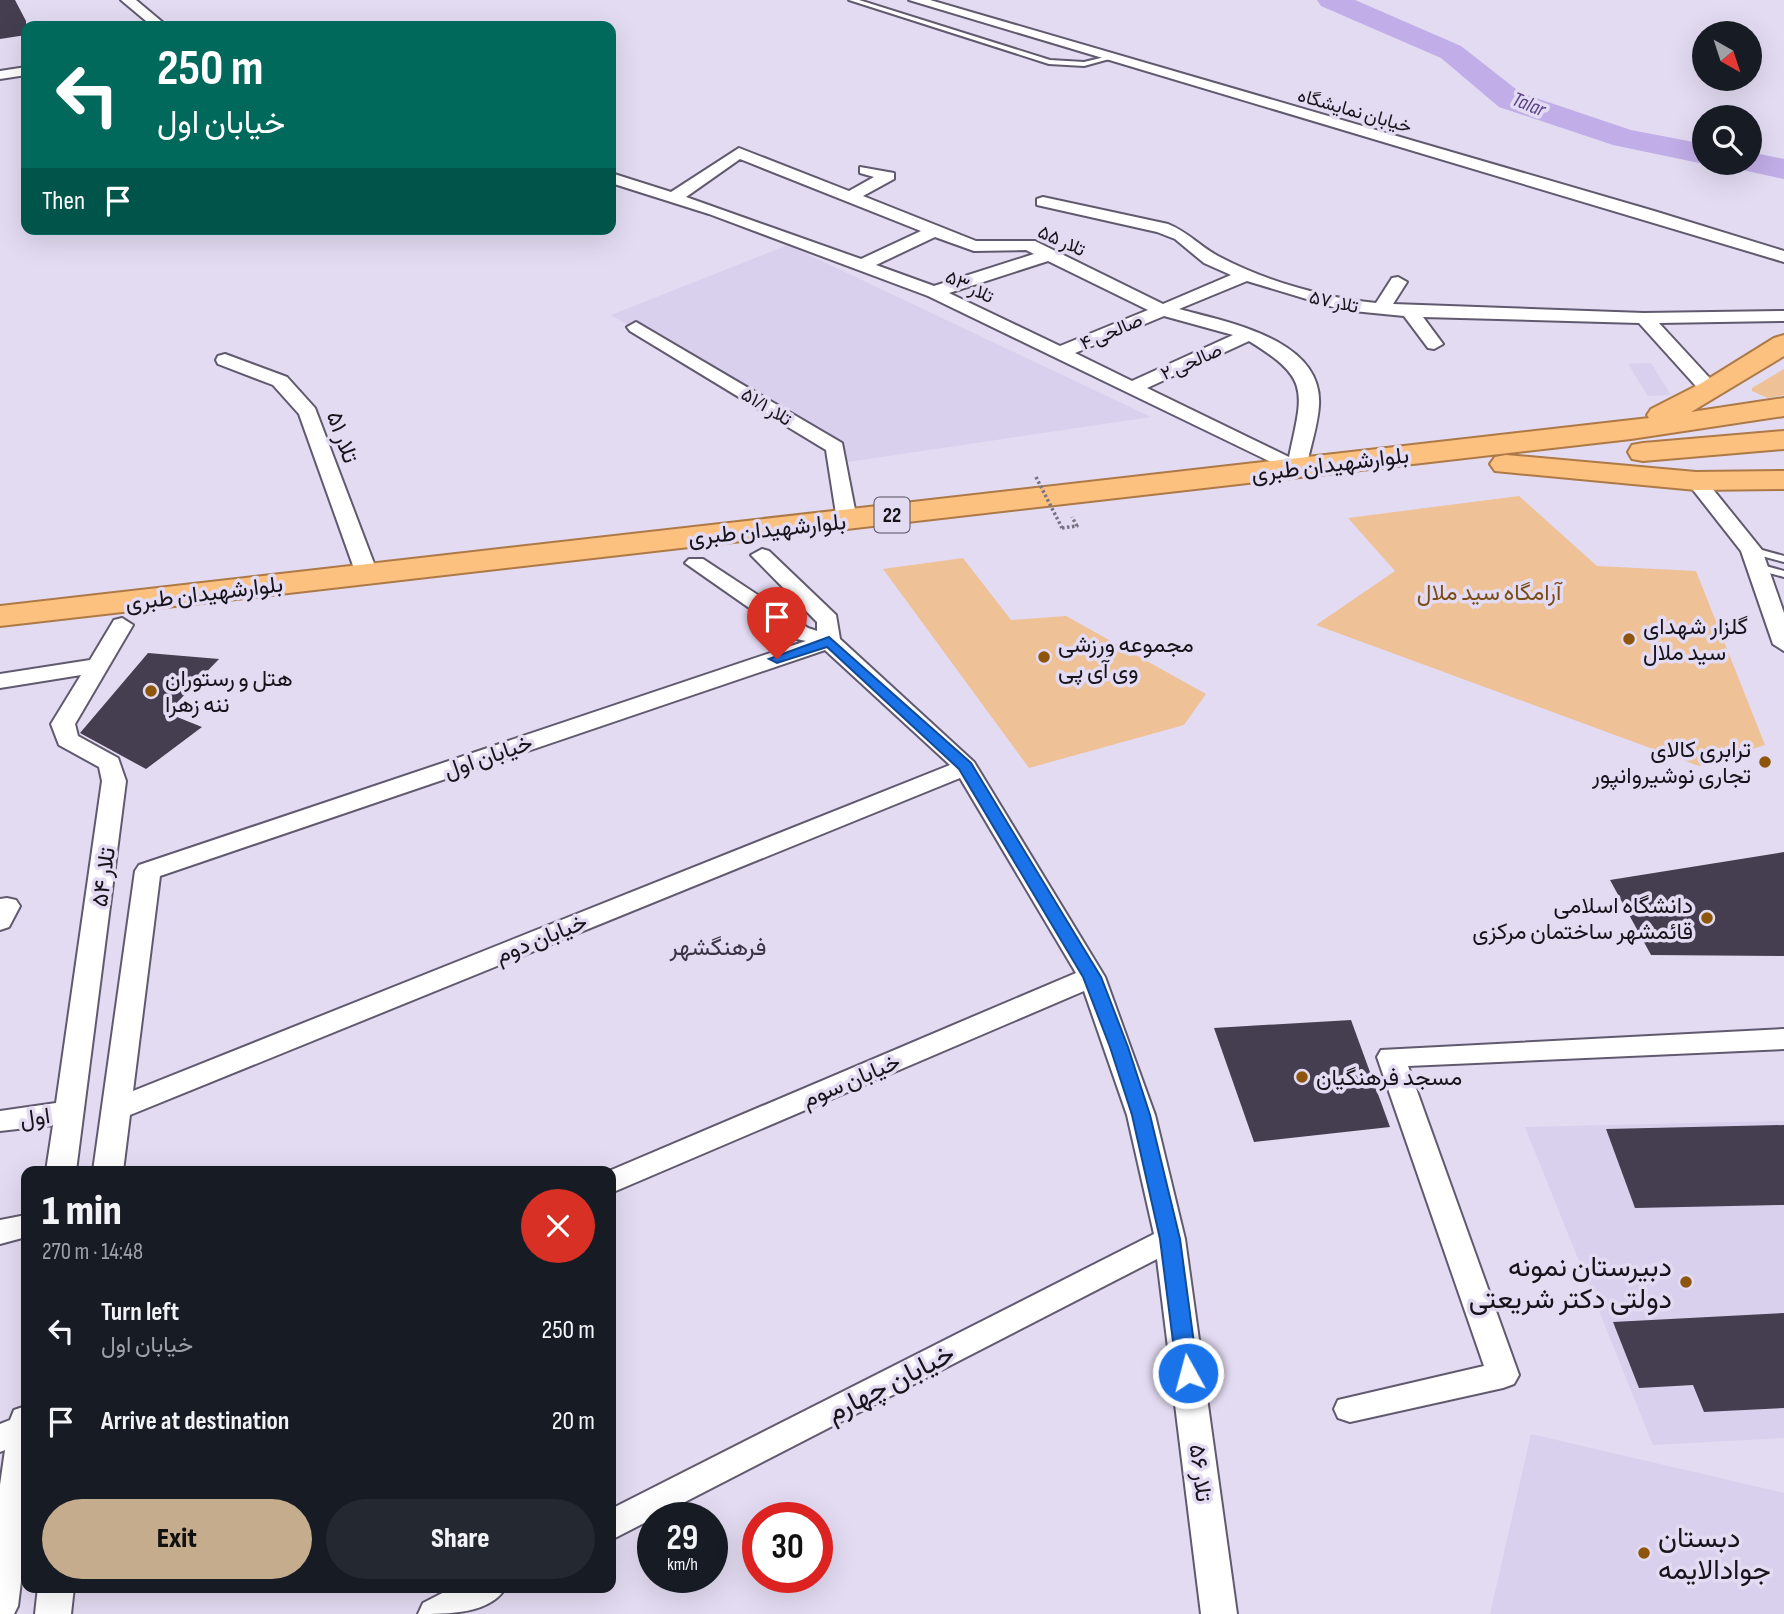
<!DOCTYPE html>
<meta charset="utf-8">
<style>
body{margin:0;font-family:"Sofia Sans Condensed",Vazirmatn,sans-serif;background:#242831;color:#f1f3f6;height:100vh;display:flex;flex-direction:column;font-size:26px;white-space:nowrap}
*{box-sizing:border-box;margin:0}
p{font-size:23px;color:#9ea1a6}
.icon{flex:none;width:38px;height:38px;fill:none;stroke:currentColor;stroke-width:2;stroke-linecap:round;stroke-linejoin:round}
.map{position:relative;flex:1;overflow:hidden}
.panel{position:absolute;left:21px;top:1166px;width:595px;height:427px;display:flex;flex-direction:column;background:#171b24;border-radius:14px;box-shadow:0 7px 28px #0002}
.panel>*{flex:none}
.top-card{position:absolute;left:21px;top:21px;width:595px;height:214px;border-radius:14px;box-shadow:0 7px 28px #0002;background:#00695c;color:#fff;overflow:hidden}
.needle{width:46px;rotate:141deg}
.controls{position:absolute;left:1692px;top:21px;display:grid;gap:14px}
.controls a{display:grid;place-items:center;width:70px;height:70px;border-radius:50%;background:#171b24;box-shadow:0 7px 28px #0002;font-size:35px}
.speed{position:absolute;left:637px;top:1502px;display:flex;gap:14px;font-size:35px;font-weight:700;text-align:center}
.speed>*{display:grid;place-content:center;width:91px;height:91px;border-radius:50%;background:#171b24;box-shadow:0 7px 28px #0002;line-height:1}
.speed small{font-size:18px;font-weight:400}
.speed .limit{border:10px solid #d22;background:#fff;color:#111}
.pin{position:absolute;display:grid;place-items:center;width:60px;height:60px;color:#fff;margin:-72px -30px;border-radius:50% 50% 50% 0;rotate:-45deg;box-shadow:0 0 7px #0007}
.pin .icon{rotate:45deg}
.me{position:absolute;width:77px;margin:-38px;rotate:353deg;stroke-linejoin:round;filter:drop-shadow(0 0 5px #0008)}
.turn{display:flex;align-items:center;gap:24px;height:147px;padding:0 21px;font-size:32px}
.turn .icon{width:91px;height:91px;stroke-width:2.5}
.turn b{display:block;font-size:49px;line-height:60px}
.then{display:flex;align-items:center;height:66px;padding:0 21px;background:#0003;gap:14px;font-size:26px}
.round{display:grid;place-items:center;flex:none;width:74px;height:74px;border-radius:37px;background:#242831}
.overview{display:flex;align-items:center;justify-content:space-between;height:119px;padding:0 21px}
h1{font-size:42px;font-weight:800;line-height:52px}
.button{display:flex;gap:14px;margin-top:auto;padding:14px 21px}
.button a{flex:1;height:80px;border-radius:42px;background:#c4ac8d;color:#111;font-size:28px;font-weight:800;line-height:80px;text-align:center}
.button a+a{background:#242831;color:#f1f3f6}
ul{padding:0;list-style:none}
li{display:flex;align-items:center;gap:21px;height:91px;padding:0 21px}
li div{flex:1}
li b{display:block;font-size:26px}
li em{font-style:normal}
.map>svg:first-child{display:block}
</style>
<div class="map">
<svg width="1784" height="1614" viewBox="0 0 1784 1614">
<rect width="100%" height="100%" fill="#e3dbf2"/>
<g fill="#d9d0ee">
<polygon points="788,245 1151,417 848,462 611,315"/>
<polygon points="1651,363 1671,395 1648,396 1628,364"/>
<polygon points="1784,1121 1784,1438 1653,1445 1525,1127"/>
<polygon points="1531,1434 1784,1493 1784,1614 1490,1614"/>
</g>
<g fill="#eec197">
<polygon points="1784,369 1784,395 1768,398 1752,391 1752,388"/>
<polygon points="1519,496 1597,566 1696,571 1765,745 1699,766 1316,625 1395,571 1348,518"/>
<polygon points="963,558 1011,620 1066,616 1206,694 1184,725 1029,768 883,569"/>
</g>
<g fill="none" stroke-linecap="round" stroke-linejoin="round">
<g fill="#c1ade7" fill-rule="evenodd">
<polygon points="1317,0 1355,0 1461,46 1521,93 1631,130 1704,144 1704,163 1708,163 1704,164 1613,145 1499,107 1441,58 1321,6"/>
<polygon points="1750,152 1784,159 1784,179 1738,169 1734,163 1750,163"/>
</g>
</g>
<g fill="#443e50">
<polygon points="0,0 15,0 26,21 26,35 0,39"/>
<polygon points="148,653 219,659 167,713 202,727 146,769 80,733"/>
<polygon points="1784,852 1784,956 1651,955 1610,880"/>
<polygon points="1351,1020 1390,1127 1254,1142 1214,1028"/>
<polygon points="1784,1125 1784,1205 1635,1208 1606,1129"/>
<polygon points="1784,1313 1784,1408 1704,1412 1693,1385 1639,1388 1613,1322"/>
</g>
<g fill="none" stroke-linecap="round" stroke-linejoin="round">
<defs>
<g id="service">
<polygon points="849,0 859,0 1050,60 1084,62 1109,56 1113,58 1084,66 1049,64"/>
<polygon points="1751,547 1784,556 1784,562 1747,552 1746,550"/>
<polygon points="1755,563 1784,571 1784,577 1751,568 1750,566 1751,564"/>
</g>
<g id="minor">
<polygon points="121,0 136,0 167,26 152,26"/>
<polygon points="909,0 930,0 1654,211 1784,251 1784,262"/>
<polygon points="26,67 26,75 0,79 0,71"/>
<path d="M739 148 849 191 874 177 860 173V167L894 173V179L863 196 976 241H1035L1163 304 1231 275 1204 263 1175 239 1157 232 1037 205V199L1043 197 1168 224C1190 233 1199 246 1218 256 1265 281 1324 298 1376 303L1392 278 1398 277 1407 282 1393 304 1644 313 1784 311V321L1659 323 1717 386 1719 390 1710 396 1703 394 1639 323 1423 317 1443 344 1434 349 1428 348 1404 316 1343 310 1247 281 1179 309C1226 322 1323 339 1319 405 1318 425 1310 448 1306 468L1296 474 928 296 709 214 611 183V173L671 192ZM740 159 921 231 861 259 686 197ZM935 237 974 251 1026 250 1034 254 934 286 876 265ZM1048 261 1148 310 1060 346 949 293ZM1164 316 1233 335 1132 381 1075 353ZM1249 341C1311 379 1303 391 1289 457L1147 388Z"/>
<polygon points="636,322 842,443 857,520 854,524 840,524 837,520 826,450 630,331 627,327"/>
<polygon points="225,354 287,377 315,408 378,574 375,579 367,580 356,574 299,414 273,385 218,364 216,360 218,356"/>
<polygon points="1696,475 1703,477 1762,550 1784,613 1784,651 1773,644 1741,551 1686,481"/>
<path d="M762 549 769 551 836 615 840 639 974 762 1105 977 1155 1115 1185 1239 1237 1614H1201L1157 1259 611 1540V1509L1154 1234 1127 1115 1084 991 611 1193 609 1171 1076 973 960 778 130 1115 123 1171H93L135 871 139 865 806 641 792 638 685 563 689 559H703L808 628 817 631V622L751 555ZM825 650 950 765 133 1091 160 876Z"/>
<polygon points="122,618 133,625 75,724 78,736 118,758 126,781 76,1171 46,1171 53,1125 0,1131 0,1111 56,1103 102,781 99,767 59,745 51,724 81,675 0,688 0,674 90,660 114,620"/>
<polygon points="7,898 16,900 20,906 9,927 0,930 0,899"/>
<polygon points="1784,1029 1784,1049 1408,1066 1519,1375 1514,1384 1503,1388 1350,1422 1338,1418 1334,1409 1338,1400 1484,1366 1377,1057 1381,1050"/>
<polygon points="26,1215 26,1237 0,1244 0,1220"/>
<polygon points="26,1406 26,1541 18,1606 14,1614 0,1614 0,1485 5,1450 0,1452 0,1424 10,1420 14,1410"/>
<polygon points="38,1587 74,1587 71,1614 35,1614"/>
<path d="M454 1587H506C491 1614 448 1614 418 1614L423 1603Z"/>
</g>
<g id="trunk">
<polygon points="1784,335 1784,356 1691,412 1784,398 1784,416 1631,439 0,626 0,606 1649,418 1647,415 1651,409 1700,384 1774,338"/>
<polygon points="1784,431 1784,449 1643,461 1632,459 1628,452 1632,445 1643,443"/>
<polygon points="1506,455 1696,472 1784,471 1784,489 1696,490 1495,471 1490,464 1495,457"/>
</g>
</defs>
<use href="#service" stroke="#615a6e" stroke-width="4"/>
<use href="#minor" stroke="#615a6e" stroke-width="4"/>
<use href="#trunk" stroke="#ac7947" stroke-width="4"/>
<polyline stroke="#787282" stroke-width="3.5" stroke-dasharray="2.5 2.5" stroke-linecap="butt" points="1062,528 1077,526 1072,517"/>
<use href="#service" fill="#fff" fill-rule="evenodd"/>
<use href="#minor" fill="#fff" fill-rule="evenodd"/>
<use href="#trunk" fill="#fcc07f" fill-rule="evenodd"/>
<polyline stroke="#787282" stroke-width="3.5" stroke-dasharray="2.5 2.5" stroke-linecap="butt" points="1036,477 1062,528"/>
</g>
<polygon fill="#1a73e8" stroke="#114b97" stroke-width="2" points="829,637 971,763 1101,977 1128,1047 1150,1115 1180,1239 1198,1373 1195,1379 1188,1382 1180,1379 1177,1373 1160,1239 1132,1115 1110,1047 1083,977 959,769 827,647 777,663 769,659"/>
<g fill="#8e560d" stroke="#e3dbf2" stroke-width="2.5">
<circle cx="1629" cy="639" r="7"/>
<circle cx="1044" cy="657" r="7"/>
<circle cx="151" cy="691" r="7"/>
<circle cx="1765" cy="762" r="7"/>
<circle cx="1707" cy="918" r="7"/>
<circle cx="1302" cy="1077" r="7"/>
<circle cx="1686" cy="1282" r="7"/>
<circle cx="1644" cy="1553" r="7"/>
</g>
<g text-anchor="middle" stroke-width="7" stroke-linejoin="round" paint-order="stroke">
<g font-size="19" fill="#16131b" stroke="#e3dbf2">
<text transform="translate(1355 110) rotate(16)" y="7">خیابان نمایشگاه</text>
<text transform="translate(1062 240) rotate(24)" y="7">تلار ۵۵</text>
<text transform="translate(970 286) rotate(26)" y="7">تلار ۵۳</text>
<text transform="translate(1334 301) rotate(12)" y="7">تلار ۵۷</text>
<text transform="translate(1111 331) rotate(-23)" y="7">صالحی ۴</text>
<text transform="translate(1191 361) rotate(-24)" y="7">صالحی ۲</text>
<text transform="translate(767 406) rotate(31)" y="7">تلار ۵۱/۱</text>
</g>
<g font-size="21" font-style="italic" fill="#5b3f85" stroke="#e3dbf2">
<text transform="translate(1529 104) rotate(22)" y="7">Talar</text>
</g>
<rect fill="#e3dbf2" stroke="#544f5c" stroke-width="2" x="874.5" y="497.5" width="35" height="35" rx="5"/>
<g font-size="21" font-weight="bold" fill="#16131b">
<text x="892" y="522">22</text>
</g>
<g font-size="23" fill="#16131b" stroke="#e3dbf2">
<text transform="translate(343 437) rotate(70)" y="8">تلار ۵۱</text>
<text transform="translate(1330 464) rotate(-7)" y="8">بلوارشهیدان طبری</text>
<text transform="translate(767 529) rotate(-6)" y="8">بلوارشهیدان طبری</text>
<text transform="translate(204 593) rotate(-7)" y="8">بلوارشهیدان طبری</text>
<text transform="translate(488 756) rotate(-19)" y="8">خیابان اول</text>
<text transform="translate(103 877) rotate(-82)" y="8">تلار ۵۴</text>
<text transform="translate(541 938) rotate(-22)" y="8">خیابان دوم</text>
<text transform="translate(851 1080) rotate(-23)" y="8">خیابان سوم</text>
<text transform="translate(35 1117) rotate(-8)" y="8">اول</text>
<text transform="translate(1201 1473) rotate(83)" y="8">تلار ۵۶</text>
</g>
<g font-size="23" fill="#7a4c15" stroke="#e3dbf2">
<text x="1489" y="600">آرامگاه سید ملال</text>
</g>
<g font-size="23" fill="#16131b" stroke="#e3dbf2" text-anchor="start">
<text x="1643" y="634">گلزار شهدای<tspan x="1643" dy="26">سید ملال</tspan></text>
<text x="1058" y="652">مجموعه ورزشی<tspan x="1058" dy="26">وی آی پی</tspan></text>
<text x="165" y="686">هتل و رستوران<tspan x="165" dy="26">ننه زهرا</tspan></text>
<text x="1751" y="757" text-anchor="end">ترابری کالای<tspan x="1751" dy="26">تجاری نوشیروانپور</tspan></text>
<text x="1693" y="913" text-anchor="end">دانشگاه اسلامی<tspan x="1693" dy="26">قائمشهر ساختمان مرکزی</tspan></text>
<text x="1316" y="1085">مسجد فرهنگیان</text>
</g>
<g font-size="24" fill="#393345" stroke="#e3dbf2">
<text x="718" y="955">فرهنگشهر</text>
</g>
<g font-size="28" fill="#16131b" stroke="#e3dbf2" text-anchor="end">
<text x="1672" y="1276">دبیرستان نمونه<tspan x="1672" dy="32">دولتی دکتر شریعتی</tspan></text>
<text x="1658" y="1547" text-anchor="start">دبستان<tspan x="1658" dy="32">جوادالایمه</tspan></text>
</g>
<g font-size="28" fill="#16131b" stroke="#e3dbf2">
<text transform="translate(890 1382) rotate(-27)" y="10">خیابان چهارم</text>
</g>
</g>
</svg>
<div class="controls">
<a><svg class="needle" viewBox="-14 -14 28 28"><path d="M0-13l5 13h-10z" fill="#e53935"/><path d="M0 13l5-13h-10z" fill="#9ea1a6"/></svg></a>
<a><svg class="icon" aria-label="search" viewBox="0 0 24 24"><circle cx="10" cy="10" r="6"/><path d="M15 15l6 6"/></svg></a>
</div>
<div class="speed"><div>29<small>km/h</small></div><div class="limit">30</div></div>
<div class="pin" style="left:777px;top:659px;background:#d93025"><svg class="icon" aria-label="arrive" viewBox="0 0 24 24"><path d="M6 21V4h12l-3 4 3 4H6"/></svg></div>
<svg class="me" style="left:1188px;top:1373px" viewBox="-20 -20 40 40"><circle r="17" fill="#1a73e8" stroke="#fff" stroke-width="3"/><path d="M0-11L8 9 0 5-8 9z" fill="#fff"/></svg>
<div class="top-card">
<div class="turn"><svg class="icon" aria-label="left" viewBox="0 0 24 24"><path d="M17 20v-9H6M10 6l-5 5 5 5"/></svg><div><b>250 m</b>خیابان اول</div></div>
<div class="then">Then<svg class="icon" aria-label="arrive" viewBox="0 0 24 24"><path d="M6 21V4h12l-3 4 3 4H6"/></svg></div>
</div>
<section class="panel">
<div class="overview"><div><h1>1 min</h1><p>270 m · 14:48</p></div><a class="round" style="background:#d93025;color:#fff"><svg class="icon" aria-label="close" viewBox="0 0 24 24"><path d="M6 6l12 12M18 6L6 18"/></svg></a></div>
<ul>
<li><svg class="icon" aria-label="left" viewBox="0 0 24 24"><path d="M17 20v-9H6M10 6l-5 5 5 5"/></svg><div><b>Turn left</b><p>خیابان اول</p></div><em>250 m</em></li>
<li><svg class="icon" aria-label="arrive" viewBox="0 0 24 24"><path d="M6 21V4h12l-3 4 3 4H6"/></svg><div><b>Arrive at destination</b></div><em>20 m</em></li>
</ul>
<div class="button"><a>Exit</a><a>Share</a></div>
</section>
</div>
